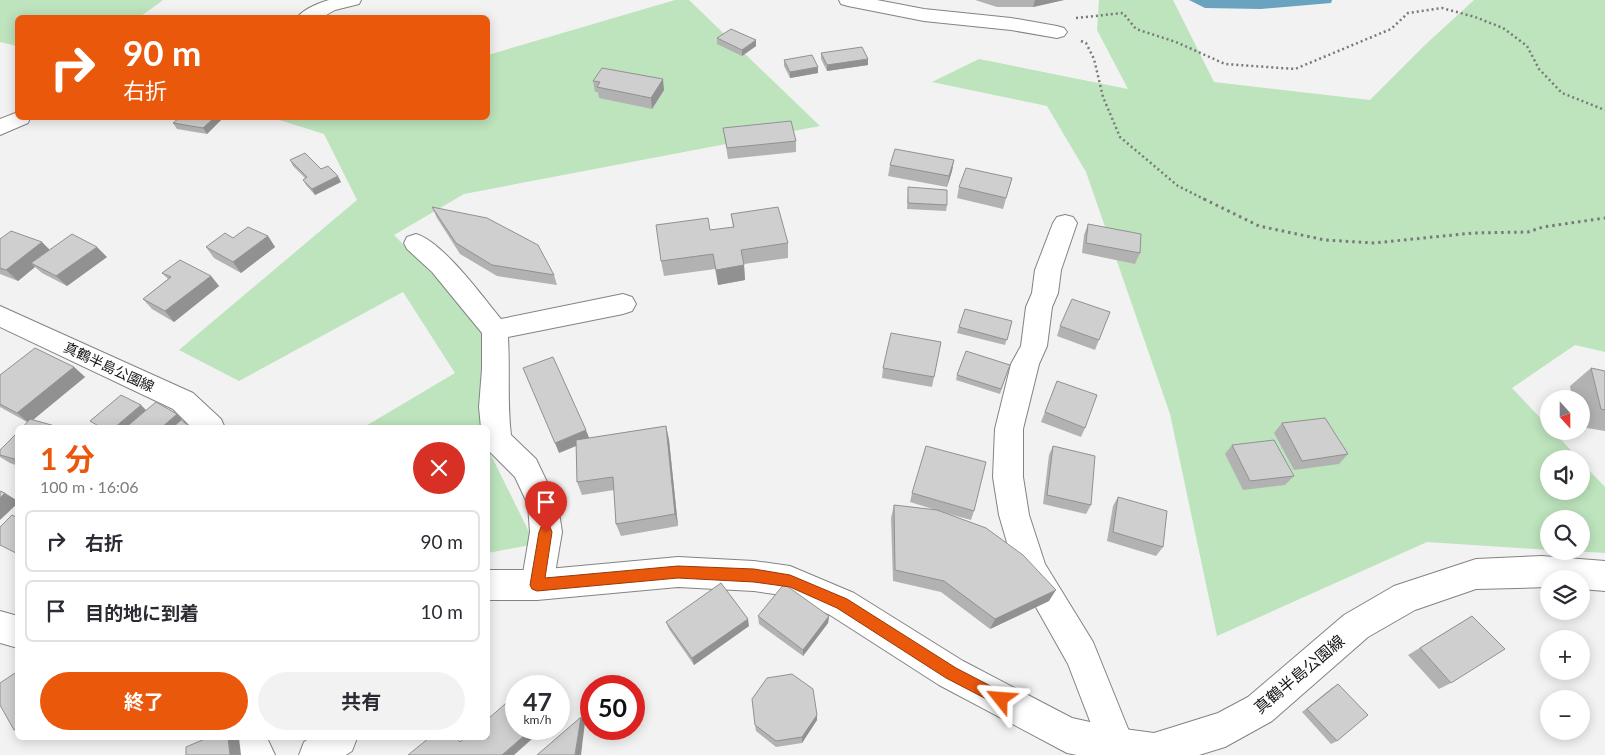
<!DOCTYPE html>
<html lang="ja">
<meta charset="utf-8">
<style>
body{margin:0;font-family:Lato,"Noto Sans JP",sans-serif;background:#f2f2f3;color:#2b2b33;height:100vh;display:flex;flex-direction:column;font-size:19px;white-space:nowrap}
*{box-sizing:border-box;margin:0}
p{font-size:16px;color:#7c7c81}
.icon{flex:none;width:28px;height:28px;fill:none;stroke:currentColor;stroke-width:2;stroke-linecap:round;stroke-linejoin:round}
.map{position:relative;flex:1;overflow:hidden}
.panel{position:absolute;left:15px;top:425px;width:475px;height:315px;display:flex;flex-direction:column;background:#fff;border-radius:8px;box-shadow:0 2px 12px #0003}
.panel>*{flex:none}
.guide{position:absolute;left:15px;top:15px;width:475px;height:105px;border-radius:8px;box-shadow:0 2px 12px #0003;background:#ea580c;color:#fff;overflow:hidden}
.needle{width:32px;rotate:159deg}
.tools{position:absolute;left:1540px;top:390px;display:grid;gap:10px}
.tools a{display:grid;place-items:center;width:50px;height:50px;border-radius:50%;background:#fff;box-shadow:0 2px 12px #0003;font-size:25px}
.speed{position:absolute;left:505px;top:675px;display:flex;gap:10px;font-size:25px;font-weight:700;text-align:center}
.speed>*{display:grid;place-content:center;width:65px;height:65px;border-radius:50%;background:#fff;box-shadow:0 2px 12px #0003;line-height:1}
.speed small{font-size:12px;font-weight:400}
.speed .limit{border:8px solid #d22;background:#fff;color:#111}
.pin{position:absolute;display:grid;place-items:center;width:42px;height:42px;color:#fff;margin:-51px -21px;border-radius:50% 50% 50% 0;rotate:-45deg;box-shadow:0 0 5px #0007}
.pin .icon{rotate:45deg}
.me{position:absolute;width:55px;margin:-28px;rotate:298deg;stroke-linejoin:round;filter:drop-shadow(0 0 4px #0008)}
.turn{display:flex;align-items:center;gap:18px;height:105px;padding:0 25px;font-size:22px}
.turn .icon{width:65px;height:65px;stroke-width:2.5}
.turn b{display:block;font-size:35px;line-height:42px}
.round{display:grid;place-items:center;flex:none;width:52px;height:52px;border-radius:26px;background:#f2f2f3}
.summary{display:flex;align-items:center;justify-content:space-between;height:85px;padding:0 25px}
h1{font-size:30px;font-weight:700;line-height:38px;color:#ea580c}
.primary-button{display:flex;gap:10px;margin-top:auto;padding:10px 25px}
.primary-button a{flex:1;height:58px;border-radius:30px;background:#ea580c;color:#fff;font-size:20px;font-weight:700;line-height:58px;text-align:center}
.primary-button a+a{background:#f2f2f3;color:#2b2b33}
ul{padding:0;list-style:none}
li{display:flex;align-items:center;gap:15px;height:62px;margin:0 10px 8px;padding:0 15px;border:2px solid #e1e1e2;border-radius:8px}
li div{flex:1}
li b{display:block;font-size:19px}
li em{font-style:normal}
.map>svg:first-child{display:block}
</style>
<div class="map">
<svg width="1605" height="755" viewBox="0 0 1605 755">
<rect width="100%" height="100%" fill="#f2f2f3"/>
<g fill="#bde4bd">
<polygon points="0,0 163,0 140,17 18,18 17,46 0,42"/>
<polygon points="675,0 689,0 820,126 464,194 394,235 490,333 483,427 364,427 455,373 403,292 239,381 179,350 357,200 324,134 273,118 488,118 488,55"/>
<polygon points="1099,0 1173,0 1214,82 1370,100 1426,44 1474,0 1605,0 1605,352 1575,345 1512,388 1549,427 1549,431 1553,431 1579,459 1549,459 1549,491 1581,491 1581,462 1605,487 1605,553 1572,551 1581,551 1581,519 1549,519 1549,550 1427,542 1217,636 1170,414 1086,172 1047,106 932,82 979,59 1128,89 1097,30"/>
<polygon points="488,449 535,544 488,553"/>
</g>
<polygon fill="#6aa3c0" points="1189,0 1332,0 1331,3 1261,9 1205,8"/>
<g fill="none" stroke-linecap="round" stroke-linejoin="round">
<defs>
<g id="minor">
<path d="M329 0H361L359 4 335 10 321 18H297C303 9 319 3 329 0Z"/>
<polygon points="839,0 877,0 924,9 1011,18 1057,26 1064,28 1067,32 1064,36 1057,38 1011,30 924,21 848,6 841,4"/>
<polygon points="18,112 18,118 30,118 28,123 0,135 0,119"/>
<polygon points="1065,215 1073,217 1077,223 1061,270 1058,293 1052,307 1047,346 1039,364 1023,429 1023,477 1029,515 1045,564 1093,642 1135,746 1131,755 1103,755 1068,664 1015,570 999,515 993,477 995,429 1011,364 1021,346 1026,307 1032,293 1035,270 1053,223 1057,217"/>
<path d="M416 234C443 242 482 296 501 319L623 294 632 297 636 304 632 311 623 314 508 337C510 370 507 403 511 435L536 459 558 505 562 532 553 585 548 596 537 600 526 596 521 585 530 532 528 505 515 477 488 450V428H481L479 407 482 369V333L432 272 407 249 404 243 407 237Z"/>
<polygon points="0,611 18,616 18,648 0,643"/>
<polygon points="230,738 267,738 275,755 238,755"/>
<polygon points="310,738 357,738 352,751 346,755 299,755 304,742"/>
</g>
<g id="secondary">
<polygon points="0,306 193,393 221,419 225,428 192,428 173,409 0,327"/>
<polygon points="1542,556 1605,561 1605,591 1581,589 1581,579 1549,579 1549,587 1476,589 1415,610 1368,637 1272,721 1225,747 1199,755 1077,755 1067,753 939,685 830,615 788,596 754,591 678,587 537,600 488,600 488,570 537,570 678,557 754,561 790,566 854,593 963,661 1072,718 1117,728 1154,733 1218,713 1248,697 1344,615 1394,586 1476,559"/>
</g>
</defs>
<use href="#minor" stroke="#838384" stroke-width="2"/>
<use href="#secondary" stroke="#838384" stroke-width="2"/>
<g stroke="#79797a" stroke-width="2.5" stroke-dasharray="2 3" stroke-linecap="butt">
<polyline points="1076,18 1123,13 1136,29 1176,42 1225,64 1295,69 1391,29 1408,13 1442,8 1475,17 1503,28 1527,46 1539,69 1562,93 1605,110"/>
<polyline points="1081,41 1086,43 1094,59 1103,97 1120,137 1178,186 1206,200"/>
</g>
<polyline stroke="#79797a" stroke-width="3" stroke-dasharray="2.5 4" stroke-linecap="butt" points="1204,199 1259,226 1325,240 1374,243 1473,233 1528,232 1543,227 1605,218"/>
<use href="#minor" fill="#fff" fill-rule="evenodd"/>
<use href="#secondary" fill="#fff" fill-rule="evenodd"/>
</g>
<g fill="#b2b2b3">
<polygon points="975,0 1064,0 1033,7 997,7"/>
<polygon points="717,38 756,46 742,56 717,44"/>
<polygon points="821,53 868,59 868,65 827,71 821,59"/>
<polygon points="784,60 818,73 790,78 784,66"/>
<polygon points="593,81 664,90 652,109 599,98 598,92 595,92"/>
<polygon points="223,118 207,134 177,129 173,123"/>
<polygon points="723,128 796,141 796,152 728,159"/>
<polygon points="290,160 321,169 341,182 315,195 306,185 303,180 305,178 293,166"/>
<polygon points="954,160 952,171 947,187 888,176 890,165"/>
<polygon points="1012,178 1003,209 957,198 959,187"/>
<polygon points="908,187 947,205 946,211 907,209"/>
<polygon points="432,207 554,275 557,285 497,276 460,254 437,218"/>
<polygon points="731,214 788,243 788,258 744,264 745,280 718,285 715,269 664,276 661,261 710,230 733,227"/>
<polygon points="1088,224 1140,253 1135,264 1082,253 1084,235"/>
<polygon points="268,236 275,247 241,273 214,258 206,247"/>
<polygon points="0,239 50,250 107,257 67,286 42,273 35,267 18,281 0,274"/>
<polygon points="162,273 211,276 219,286 174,322 152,309 143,299 168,279"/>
<polygon points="1012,321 1005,345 957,333 959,327"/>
<polygon points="1060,326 1099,340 1095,350 1057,336"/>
<polygon points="941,342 932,387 882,378 883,368"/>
<polygon points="1010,365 1000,394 956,380 957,375"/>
<polygon points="74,367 85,377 33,420 27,422 0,407 0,375"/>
<polygon points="1591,368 1605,371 1605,431 1581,427 1581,399 1572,399 1570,386"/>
<polygon points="1057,381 1085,428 1081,437 1041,422"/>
<polygon points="1282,423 1348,454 1339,464 1294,470 1274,433"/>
<polygon points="666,426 669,440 678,526 621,536 616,524 614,490 582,495 577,482 576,446 559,453 589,438"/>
<polygon points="18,432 18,466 10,463 0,457 0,450"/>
<polygon points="1232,445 1294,476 1285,485 1243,490 1225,454"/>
<polygon points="1053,446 1091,505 1086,514 1043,504 1049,455"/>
<polygon points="912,493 974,511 971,520 942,512 1049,601 990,629 941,592 893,581 891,518 894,505 936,510 910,502"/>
<polygon points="1118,497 1163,547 1156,556 1107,541 1113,506"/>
<polygon points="758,616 829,616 828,623 803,656 759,624"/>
<polygon points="1472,616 1451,683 1439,689 1408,655"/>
<polygon points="666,622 749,626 694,665 669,629"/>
<polygon points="1338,684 1337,741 1331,744 1302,712 1333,687"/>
<polygon points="817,715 817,720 802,743 776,747 756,731 755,725"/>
</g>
<g fill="#919192">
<polygon points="1035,0 1064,0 1033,7"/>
<polygon points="756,40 756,46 742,56 742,50"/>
<polygon points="868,59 868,65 827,71 827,65"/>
<polygon points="818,67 818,73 790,78 790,72"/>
<polygon points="663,79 664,90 652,109 651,98"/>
<polygon points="214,118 223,118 207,134 203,128"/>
<polygon points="954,160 952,171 947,187 949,176"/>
<polygon points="338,176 341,182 315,195 312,189"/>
<polygon points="268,236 275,247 241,273 233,262"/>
<polygon points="42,242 53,253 31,263 35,267 18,281 6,270"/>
<polygon points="97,247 107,257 67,286 56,276"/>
<polygon points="744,265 745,280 718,285 716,270"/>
<polygon points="211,276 219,286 174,322 165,311"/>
<polygon points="74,367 85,377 29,423 17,413"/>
<polygon points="141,405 146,410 126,428 114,428"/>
<polygon points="177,414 182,419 173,428 161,428"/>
<polygon points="666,426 669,440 678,526 675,514"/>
<polygon points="586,430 590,440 559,453 555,443"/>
<polygon points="5,493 18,501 18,503 0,520 0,498"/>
<polygon points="1056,590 1049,601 990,629 995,619"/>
<polygon points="829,616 828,623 803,656 803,650"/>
<polygon points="748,619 749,626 694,665 692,658"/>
<polygon points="817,715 817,720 802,743 802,737"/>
<polygon points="581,717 585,722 581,755 575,755"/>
<polygon points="532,729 539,729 541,731 514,755 502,755"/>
<polygon points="228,738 239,738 241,755 230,755"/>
</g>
<g fill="#cfcfd0" stroke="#919192">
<polygon points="731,29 756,40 742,50 717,38"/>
<polygon points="862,47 868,59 827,65 821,53"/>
<polygon points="812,55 818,67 790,72 784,60"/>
<polygon points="602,68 663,79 651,98 597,87 600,82 593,81"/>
<polygon points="179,118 214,118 203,128 173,123"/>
<polygon points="791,121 796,141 727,148 723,128"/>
<polygon points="895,149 954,160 949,176 890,165"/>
<polygon points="305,153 321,169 328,166 338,176 312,189 303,180 307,177 290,160"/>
<polygon points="966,168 1012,178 1006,198 959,187"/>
<polygon points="908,187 947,190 947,205 908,203"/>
<polygon points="432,207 487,218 538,245 554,275 492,265 456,243"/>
<polygon points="778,207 788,243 741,250 744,265 716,270 713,254 661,261 656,225 708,218 710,230 734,227 731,214"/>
<polygon points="1088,224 1141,234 1140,253 1086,243"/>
<polygon points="248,227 268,236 233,262 206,247 225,233 233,238"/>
<polygon points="11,231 42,242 6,270 0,268 0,239"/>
<polygon points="72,234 97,247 56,276 31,263"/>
<polygon points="180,260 211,276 165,311 143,299 171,277 162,273"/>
<polygon points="1072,299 1110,312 1099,340 1060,326"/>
<polygon points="965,309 1012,321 1007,340 959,327"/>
<polygon points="891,333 941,342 934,377 883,368"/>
<polygon points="35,348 74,367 17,413 0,404 0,375"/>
<polygon points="966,351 1010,365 1001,389 957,375"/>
<polygon points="553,357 586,430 555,443 523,368"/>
<polygon points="1591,368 1605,371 1605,410 1601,409"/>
<polygon points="1057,381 1097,395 1085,428 1045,412"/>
<polygon points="121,395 141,405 114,428 102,428 90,421"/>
<polygon points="156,402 177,414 161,428 125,428"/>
<polygon points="1325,418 1348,454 1302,461 1282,423"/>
<polygon points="30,419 62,428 22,428"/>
<polygon points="181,420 192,428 172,428"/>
<polygon points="666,426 675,514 616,524 613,477 577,482 576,440"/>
<polygon points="18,432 18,460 0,455 0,450"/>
<polygon points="1274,440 1294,476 1250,481 1232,445"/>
<polygon points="926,446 986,462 974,511 912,493"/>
<polygon points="1053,446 1095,456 1091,505 1047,495"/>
<polygon points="0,491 5,493 0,498"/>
<polygon points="1118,497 1167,511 1163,547 1113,532"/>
<polygon points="894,505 937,510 986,528 1023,555 1056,590 995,619 944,581 895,570"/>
<polygon points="12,515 18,518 18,552 16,553 0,545 0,527"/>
<polygon points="721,583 748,619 692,658 666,622"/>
<polygon points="784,584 829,616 803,650 758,616"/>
<polygon points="1472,616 1505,649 1451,683 1420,648"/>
<polygon points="18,671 18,728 14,730 0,705 0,683"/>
<polygon points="792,674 813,689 817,715 802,737 776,741 755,725 752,699 767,678"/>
<polygon points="1338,684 1368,715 1337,741 1307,709"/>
<polygon points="513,697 516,701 516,729 532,729 502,755 408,755 429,738 457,738 460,742 465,738 488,738 488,719"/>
<polygon points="581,717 575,755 537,755"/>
<polygon points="207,738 228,738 230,755 186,755 186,747"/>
</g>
<polygon fill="#ea580c" stroke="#983908" points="546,526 550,527 552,532 545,578 678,566 754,569 790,575 847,599 956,668 1006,694 1008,699 1006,704 1001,707 996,704 946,678 837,608 790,587 754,582 678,578 537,591 532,589 530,585 539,532 541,527"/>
<g text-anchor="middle" stroke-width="4" stroke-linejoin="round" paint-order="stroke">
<g font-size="14" fill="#151516" stroke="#fff">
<text transform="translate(109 367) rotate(25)" y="5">真鶴半島公園線</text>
</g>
<g font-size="16" fill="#151516" stroke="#fff">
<text transform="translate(1299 674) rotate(-40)" y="6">真鶴半島公園線</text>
</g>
</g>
</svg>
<div class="tools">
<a><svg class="needle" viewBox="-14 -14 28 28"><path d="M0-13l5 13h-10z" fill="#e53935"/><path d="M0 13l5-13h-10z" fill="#7c7c81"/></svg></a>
<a><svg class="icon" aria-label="sound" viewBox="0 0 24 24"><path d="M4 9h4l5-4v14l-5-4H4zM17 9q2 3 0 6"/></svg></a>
<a><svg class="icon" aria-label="search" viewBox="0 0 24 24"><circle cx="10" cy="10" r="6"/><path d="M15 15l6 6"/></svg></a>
<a><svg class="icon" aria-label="layers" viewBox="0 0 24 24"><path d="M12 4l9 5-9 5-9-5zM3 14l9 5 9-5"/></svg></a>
<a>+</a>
<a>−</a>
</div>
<div class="speed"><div>47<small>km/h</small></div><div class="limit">50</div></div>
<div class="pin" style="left:546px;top:532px;background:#d93025"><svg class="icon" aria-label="arrive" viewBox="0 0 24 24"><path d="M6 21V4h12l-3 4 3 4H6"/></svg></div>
<svg class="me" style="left:1001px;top:699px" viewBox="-20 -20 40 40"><path d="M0-17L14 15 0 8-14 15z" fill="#ea580c" stroke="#fff" stroke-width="4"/></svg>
<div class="guide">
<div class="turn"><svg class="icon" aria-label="right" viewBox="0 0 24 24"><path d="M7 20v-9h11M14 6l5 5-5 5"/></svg><div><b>90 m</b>右折</div></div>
</div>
<section class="panel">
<div class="summary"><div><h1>1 分</h1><p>100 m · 16:06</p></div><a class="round" style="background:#d93025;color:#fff"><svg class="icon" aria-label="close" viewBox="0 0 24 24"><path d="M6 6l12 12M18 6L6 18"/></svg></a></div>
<ul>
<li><svg class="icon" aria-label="right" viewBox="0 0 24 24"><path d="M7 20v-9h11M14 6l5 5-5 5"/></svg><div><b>右折</b></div><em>90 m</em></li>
<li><svg class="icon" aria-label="arrive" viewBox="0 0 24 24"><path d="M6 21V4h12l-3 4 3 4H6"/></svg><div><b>目的地に到着</b></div><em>10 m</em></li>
</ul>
<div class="primary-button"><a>終了</a><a>共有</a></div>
</section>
</div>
